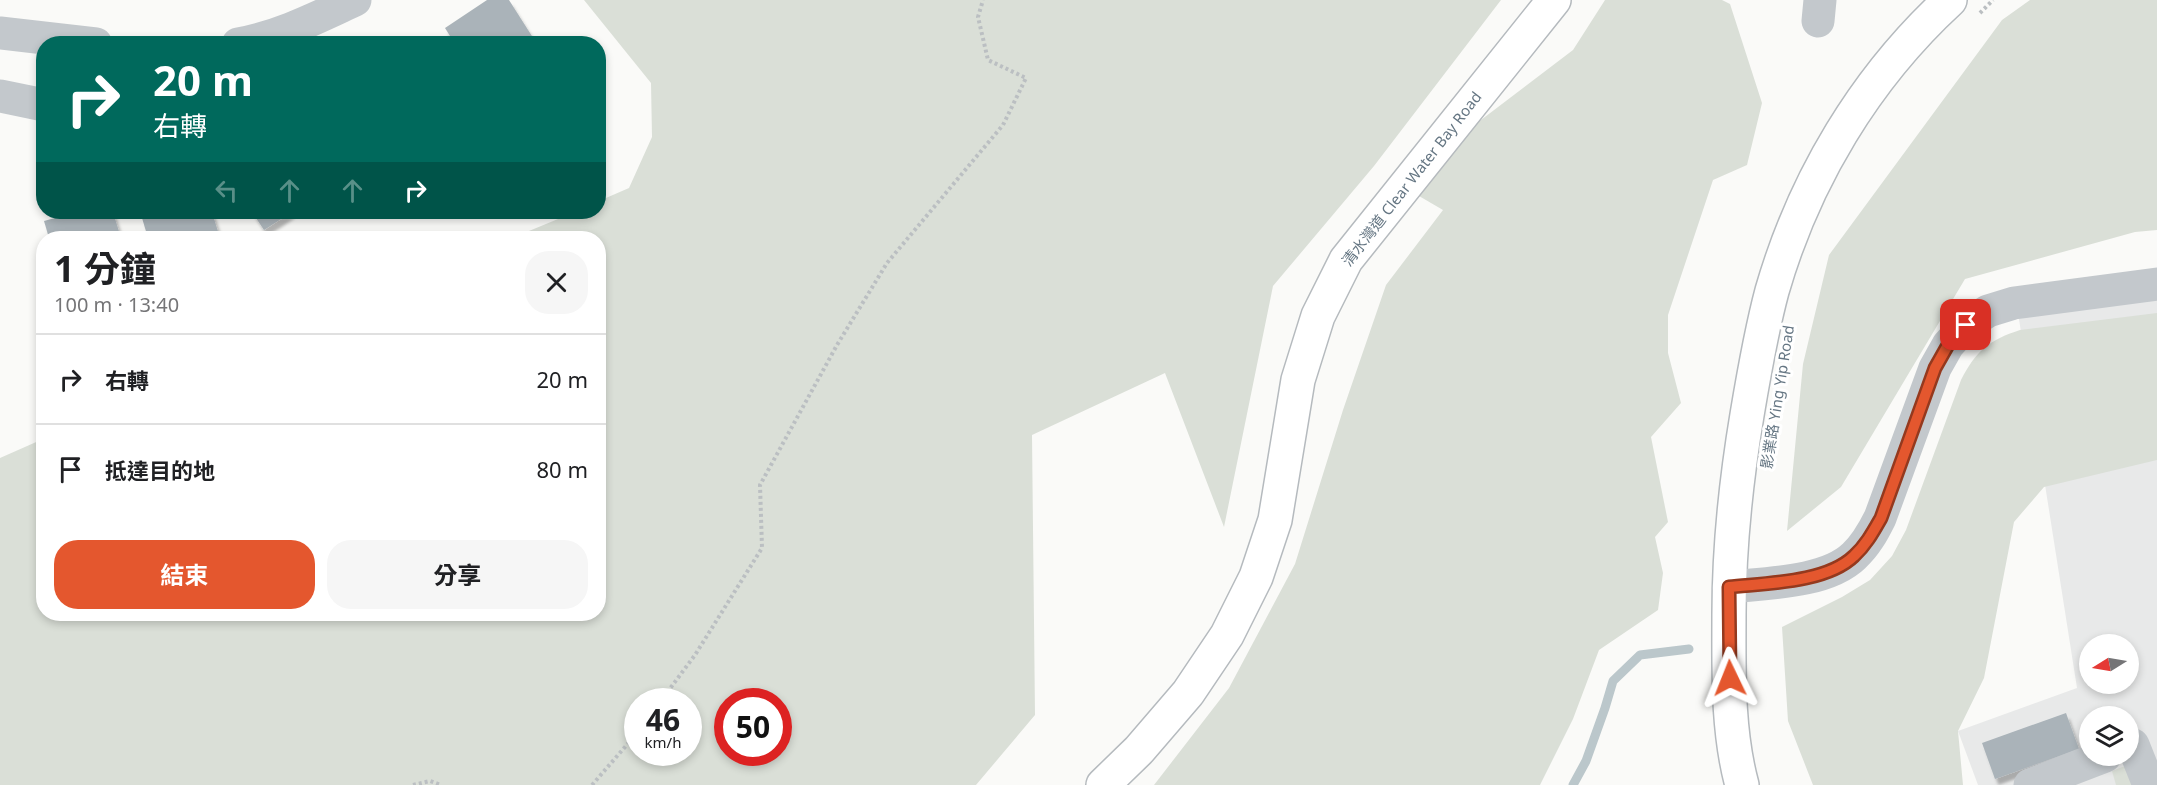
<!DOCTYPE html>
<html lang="zh-TW">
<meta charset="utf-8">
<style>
body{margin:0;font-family:"Noto Sans","Noto Sans TC",sans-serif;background:#f6f6f6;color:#202124;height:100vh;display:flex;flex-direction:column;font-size:22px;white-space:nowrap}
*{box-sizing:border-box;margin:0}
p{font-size:20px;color:#757577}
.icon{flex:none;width:33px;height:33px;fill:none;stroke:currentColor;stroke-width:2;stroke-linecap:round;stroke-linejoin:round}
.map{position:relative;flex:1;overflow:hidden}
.sheet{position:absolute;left:36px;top:231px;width:570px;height:390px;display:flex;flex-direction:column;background:#fff;border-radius:24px;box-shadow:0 3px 9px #0003}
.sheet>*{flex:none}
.hud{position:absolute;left:36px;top:36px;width:570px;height:183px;border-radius:24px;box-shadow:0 3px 9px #0003;background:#00695c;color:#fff;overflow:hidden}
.needle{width:39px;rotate:259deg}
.fabs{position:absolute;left:2079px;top:634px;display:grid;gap:12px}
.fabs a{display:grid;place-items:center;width:60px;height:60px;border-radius:50%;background:#fff;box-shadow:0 3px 9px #0003;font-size:30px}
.speed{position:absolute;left:624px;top:688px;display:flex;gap:12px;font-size:30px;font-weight:700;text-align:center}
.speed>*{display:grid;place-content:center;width:78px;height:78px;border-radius:50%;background:#fff;box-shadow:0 3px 9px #0003;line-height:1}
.speed small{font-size:15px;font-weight:400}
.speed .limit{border:9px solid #d22;background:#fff;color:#111}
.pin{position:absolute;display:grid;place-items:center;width:51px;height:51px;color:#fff;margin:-26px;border-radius:12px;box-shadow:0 3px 9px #0006}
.me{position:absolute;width:66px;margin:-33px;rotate:358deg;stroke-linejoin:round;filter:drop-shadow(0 0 4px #0008)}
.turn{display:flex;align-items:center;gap:21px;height:126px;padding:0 18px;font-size:27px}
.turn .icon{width:78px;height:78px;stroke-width:2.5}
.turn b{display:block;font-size:42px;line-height:51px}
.lanes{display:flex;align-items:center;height:57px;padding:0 18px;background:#0003;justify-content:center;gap:30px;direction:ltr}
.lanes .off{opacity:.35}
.round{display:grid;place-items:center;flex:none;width:63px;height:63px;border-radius:24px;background:#f6f6f6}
.overview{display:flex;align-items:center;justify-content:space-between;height:102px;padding:0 18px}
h1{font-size:36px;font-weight:700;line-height:45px}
.button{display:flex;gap:12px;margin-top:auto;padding:12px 18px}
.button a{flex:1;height:69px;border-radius:24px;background:#e4572e;color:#fff;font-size:24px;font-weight:700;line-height:69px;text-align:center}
.button a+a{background:#f6f6f6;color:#202124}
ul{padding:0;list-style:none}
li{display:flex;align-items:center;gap:18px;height:90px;padding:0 18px;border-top:2px solid #e0e0e0}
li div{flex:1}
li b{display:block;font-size:22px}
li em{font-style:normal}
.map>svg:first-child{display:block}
</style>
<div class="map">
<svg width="2157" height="785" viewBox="0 0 2157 785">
<defs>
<filter id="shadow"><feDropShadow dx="3.5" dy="6" stdDeviation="1.5" flood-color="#0004"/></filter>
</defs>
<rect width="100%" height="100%" fill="#fafaf8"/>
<path fill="#e8e9e9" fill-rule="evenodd" d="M2157 296V785H1978L1958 731 2077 688 2018 313ZM2090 645H2128V684H2090ZM2090 717H2128V756H2090Z"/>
<g fill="#dadfd7" fill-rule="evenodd">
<path d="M584 0H1501L1374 166 1273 286 1224 527 1165 373 1032 435 1035 715 976 785H0V458L43 439 44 614H598V238H512L575 212H598L599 201 629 188 652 137 651 83ZM638 702H688V753H638ZM728 702H778V753H728Z"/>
<polygon points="1605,0 1722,0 1730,4 1762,103 1747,165 1713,180 1668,315 1668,353 1681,403 1651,437 1668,522 1655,537 1663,573 1658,610 1599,650 1573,719 1540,785 1154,785 1229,688 1295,564 1343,410 1386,285 1443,210 1419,196 1477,123 1573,50"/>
<polygon points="2030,0 2157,0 2157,230 2135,232 1965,279 1841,487 1787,531 1803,364 1829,255 2002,20"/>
<path d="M2157 313V460L2044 487 2014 522 1984 678 1958 731 1963 785H1813L1788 721 1782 627 1842 597 1870 580 1892 556 1906 530 1961 380C1976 351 1989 340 2020 330Z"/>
<polygon points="2130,764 2138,785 2116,785 2112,771"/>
</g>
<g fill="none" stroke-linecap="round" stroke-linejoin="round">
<polyline stroke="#bbc7cb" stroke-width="9" points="1573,785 1586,761 1605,708 1613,681 1640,655 1689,649"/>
</g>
<g fill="#aab3b9" filter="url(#shadow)">
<polygon points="487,0 509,0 537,44 455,44 445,28"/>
<polygon points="433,36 438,44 421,44"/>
<polygon points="76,212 113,212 121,238 49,238 44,221"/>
<polygon points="164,212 212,212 220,238 148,238 142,218"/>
<polygon points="252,212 292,212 264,230"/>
<polygon points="2066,713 2079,749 1995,779 1982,743"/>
</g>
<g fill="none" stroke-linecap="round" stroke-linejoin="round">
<defs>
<g id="major">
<polyline points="1103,785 1139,750 1188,693 1227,635 1256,577 1275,520 1298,380 1318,316 1346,260 1554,0"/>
<path d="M1742 785C1727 730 1729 670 1729 614 1729 547 1736 481 1747 415 1754 373 1761 332 1772 291 1804 180 1865 78 1950 0"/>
</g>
</defs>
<use href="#major" stroke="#b5babe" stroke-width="36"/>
<g stroke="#bbbfc2" stroke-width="4" stroke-dasharray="3 3" stroke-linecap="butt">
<polyline points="1980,13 1993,0"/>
<polyline points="660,702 695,655 762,548 760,485 837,345 887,263 1003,125 1026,78 988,60 978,17 983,0"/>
<polyline points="413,785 430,781 441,785"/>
<polyline points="592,785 638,732"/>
</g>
<g stroke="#c3c8cc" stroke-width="33">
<polyline points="1818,21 1820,0"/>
<polyline points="0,33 96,44"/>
<path d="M238 44C279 37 318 17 355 0"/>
<polyline points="0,96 44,105"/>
<path d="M1729 587C1766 583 1826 583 1854 556 1866 545 1873 532 1880 518L1935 368 1948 345 1966 325 1988 311 2014 303 2157 284"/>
<polyline points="2133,745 2149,785"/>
<polyline points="2030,785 2105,756"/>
</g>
<use href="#major" stroke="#fff" stroke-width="33"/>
</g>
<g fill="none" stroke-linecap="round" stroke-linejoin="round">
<defs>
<path id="route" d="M1730 678 1729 587C1766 583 1826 583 1854 556 1866 545 1873 532 1881 518L1935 368 1948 345 1966 325"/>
</defs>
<use href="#route" stroke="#94391e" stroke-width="15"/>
<use href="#route" stroke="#e4572e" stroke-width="10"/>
</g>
<g text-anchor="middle" stroke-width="6" stroke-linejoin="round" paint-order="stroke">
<g font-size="15" fill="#657683" stroke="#fff">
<text transform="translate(1412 179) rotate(-52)" y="5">清水灣道 Clear Water Bay Road</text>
<text transform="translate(1778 397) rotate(-81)" y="5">影業路 Ying Yip Road</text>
</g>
</g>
</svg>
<div class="fabs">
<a><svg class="needle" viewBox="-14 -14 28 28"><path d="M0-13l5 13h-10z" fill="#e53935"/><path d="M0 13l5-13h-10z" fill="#757577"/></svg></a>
<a><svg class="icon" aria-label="layers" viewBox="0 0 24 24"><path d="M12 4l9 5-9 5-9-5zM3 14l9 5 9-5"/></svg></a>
</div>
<div class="speed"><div>46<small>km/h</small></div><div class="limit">50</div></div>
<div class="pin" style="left:1966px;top:325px;background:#d93025"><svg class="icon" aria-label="arrive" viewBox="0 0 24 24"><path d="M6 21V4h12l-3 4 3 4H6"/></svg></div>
<svg class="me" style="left:1730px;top:678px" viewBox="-20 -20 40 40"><path d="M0-17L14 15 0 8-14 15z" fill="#e4572e" stroke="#fff" stroke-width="4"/></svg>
<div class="hud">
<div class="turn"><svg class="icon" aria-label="right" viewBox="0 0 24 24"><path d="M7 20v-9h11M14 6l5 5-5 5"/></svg><div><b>20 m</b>右轉</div></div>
<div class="lanes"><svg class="icon off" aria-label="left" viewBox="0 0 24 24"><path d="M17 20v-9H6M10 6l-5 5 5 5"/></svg><svg class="icon off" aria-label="ahead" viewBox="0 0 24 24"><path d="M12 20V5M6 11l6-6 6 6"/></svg><svg class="icon off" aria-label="ahead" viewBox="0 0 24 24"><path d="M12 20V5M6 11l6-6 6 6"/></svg><svg class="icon" aria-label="right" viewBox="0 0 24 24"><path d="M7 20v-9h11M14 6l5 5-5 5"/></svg></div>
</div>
<section class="sheet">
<div class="overview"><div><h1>1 分鐘</h1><p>100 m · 13:40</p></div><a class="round"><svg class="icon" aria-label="close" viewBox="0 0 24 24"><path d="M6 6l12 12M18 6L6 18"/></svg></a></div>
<ul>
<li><svg class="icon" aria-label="right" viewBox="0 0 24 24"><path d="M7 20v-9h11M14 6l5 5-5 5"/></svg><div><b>右轉</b></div><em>20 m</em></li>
<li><svg class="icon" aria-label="arrive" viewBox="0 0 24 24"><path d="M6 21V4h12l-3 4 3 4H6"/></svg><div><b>抵達目的地</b></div><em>80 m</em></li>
</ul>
<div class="button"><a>結束</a><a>分享</a></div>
</section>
</div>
